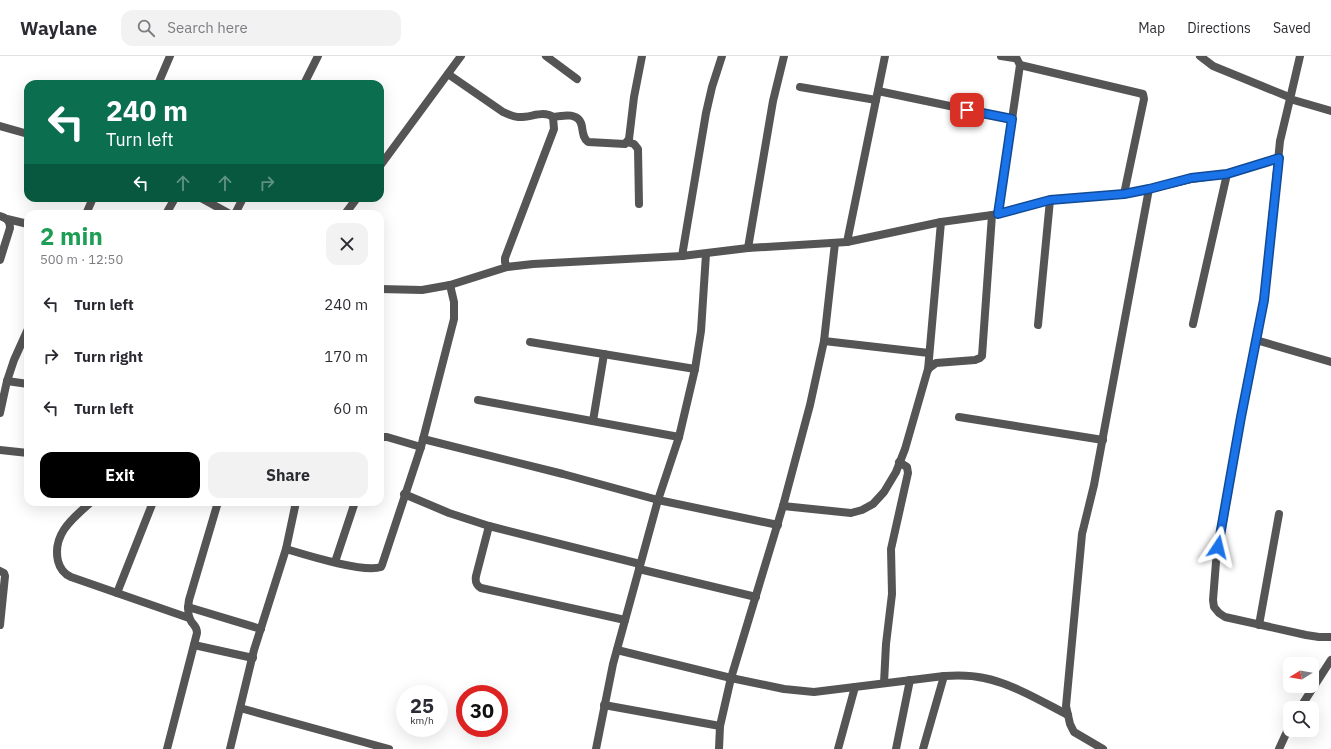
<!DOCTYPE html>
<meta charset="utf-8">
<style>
body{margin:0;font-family:"IBM Plex Sans",sans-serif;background:#f2f2f3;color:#2b2b33;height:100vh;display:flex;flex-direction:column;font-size:15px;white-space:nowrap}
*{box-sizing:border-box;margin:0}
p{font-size:13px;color:#7c7c81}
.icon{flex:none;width:22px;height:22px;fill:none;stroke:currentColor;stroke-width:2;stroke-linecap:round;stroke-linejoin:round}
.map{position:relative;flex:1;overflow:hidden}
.sheet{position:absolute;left:24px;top:154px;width:360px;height:296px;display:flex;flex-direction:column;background:#fff;border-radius:12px;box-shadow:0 4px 16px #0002}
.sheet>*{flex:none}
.guide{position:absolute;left:24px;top:24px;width:360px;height:122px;border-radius:12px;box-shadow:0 4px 16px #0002;background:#0b6e4f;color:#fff;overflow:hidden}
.needle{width:26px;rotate:259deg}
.controls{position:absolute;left:1283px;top:601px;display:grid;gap:8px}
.controls a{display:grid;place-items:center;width:36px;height:36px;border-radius:8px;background:#fff;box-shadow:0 4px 16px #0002;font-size:20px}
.speed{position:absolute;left:396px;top:629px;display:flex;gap:8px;font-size:20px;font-weight:700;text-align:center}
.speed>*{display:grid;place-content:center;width:52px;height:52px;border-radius:50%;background:#fff;box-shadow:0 4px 16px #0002;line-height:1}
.speed small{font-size:10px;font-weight:400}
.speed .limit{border:6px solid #d22;background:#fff;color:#111}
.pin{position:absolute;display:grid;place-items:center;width:34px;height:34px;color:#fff;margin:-17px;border-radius:8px;box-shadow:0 2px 6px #0006}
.me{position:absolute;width:44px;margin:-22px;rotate:10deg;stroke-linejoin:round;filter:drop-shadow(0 0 3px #0008)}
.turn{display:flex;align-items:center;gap:14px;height:84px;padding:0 16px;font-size:18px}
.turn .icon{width:52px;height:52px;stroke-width:2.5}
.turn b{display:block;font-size:28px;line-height:34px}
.lanes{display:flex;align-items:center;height:38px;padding:0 16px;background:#0003;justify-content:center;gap:20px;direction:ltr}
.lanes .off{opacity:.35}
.round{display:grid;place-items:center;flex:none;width:42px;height:42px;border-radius:12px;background:#f2f2f3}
.headline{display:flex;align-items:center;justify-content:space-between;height:68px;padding:0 16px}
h1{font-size:24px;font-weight:700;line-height:30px;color:#1e9e55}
.action{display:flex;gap:8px;margin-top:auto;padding:8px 16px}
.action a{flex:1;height:46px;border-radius:12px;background:#000;color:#fff;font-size:16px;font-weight:700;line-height:46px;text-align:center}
.action a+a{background:#f2f2f3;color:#2b2b33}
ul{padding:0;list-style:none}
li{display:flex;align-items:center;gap:12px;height:52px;padding:0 16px}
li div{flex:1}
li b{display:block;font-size:15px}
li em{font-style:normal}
header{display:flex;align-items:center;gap:24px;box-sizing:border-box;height:56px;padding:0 20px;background:#fff;border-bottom:1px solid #e1e1e2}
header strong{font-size:19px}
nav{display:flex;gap:22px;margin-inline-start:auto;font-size:14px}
.search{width:280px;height:36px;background:#f2f2f3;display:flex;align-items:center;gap:10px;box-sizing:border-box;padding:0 14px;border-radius:12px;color:#7c7c81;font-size:15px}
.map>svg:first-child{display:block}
</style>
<header>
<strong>Waylane</strong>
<div class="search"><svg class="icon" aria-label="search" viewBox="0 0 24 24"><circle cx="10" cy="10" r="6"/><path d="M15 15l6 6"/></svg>Search here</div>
<nav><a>Map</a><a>Directions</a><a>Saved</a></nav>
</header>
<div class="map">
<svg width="1331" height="693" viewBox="0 0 1331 693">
<rect width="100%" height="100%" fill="#fff"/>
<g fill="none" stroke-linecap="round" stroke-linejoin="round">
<g stroke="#555" stroke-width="8">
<polyline points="546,0 577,23"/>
<polyline points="1200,0 1213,10 1289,41"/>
<polyline points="1300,0 1290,43 1331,55"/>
<polyline points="1020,9 1143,38 1144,43 1124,138"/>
<path d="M448 18 503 56C508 58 513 61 518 61 530 62 543 54 553 61L554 73 505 202V206L507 211"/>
<polyline points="158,28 170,0"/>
<polyline points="304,28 318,0"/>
<polyline points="800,31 876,44"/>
<polyline points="878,35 1012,63"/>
<polyline points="1290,43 1280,85 1264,244 1241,361 1216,506 1213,544 1214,551 1219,557 1225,561 1306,579 1319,581 1331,581"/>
<path d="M553 61C564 59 580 56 582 71 583 77 583 82 588 86L625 88 629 83 634 41 642 0"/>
<polyline points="0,70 28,78"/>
<polyline points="627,86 634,88 638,93 639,148"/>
<polyline points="380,110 461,0"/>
<polyline points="201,142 230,158"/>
<polyline points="86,158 93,142"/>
<polyline points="166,158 175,142"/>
<polyline points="235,158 243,142"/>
<polyline points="345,158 357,142"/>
<polyline points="998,158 1020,9 1017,3 1014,2 1001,0"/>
<path d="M0 160C7 162 10 165 10 172L0 204"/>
<polyline points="7,163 28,168"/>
<polyline points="847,186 885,0"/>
<polyline points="748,192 773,45 784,0"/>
<polyline points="682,200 706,57 712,31 722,0"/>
<polyline points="380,233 422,234 450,229 507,211 533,208 682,200 748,192 847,186 941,166 992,159 1050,144 1124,138 1149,133 1191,123 1227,118 1279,102"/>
<polyline points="1193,268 1227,118"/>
<polyline points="1038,269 1050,144"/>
<polyline points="1256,284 1331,306"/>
<polyline points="824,285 929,297"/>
<polyline points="530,286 695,313"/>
<polyline points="928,314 941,166"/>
<polyline points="7,325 28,328"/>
<polyline points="478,344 679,381"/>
<polyline points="0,357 7,325 14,304 28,273"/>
<polyline points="959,361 1103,384"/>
<polyline points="593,365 604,298"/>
<polyline points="380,381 387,381 421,391"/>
<polyline points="423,383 563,418 658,444 778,469"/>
<polyline points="0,394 28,397"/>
<polyline points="404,438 449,457 489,470 640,508"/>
<path d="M91 446C73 462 52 478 58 505 60 513 64 518 71 521L189 562"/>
<polyline points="783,450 851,457 862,454 873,448 884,436 896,416 905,393 928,313 936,307 975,304 980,302 982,300 992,159"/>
<path d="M489 470 476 520C475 526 476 529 481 532L625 564"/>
<path d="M286 493C306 499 363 517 381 511L382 509 421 391 454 263V246L450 229"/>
<polyline points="335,506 355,446"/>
<polyline points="639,513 756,541"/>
<polyline points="0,515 4,517 5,520 0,569"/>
<polyline points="117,537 153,446"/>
<polyline points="188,551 261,573"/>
<polyline points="1259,569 1279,458"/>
<polyline points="194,589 253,602"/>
<path d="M617 594 731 622 784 633 814 636 944 620C957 619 971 619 984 622 1013 628 1041 645 1068 659"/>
<polyline points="884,627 886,588 892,538 891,493 908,417 907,411 899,406"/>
<polyline points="604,649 720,670"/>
<polyline points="240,652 389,693"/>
<polyline points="1300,652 1331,604"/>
<path d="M167 693 197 577C197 569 192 569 190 563 187 557 188 550 189 544L218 446"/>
<polyline points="230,693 254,594 286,493 296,446"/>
<polyline points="596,693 613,608 658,444 679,381 695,313 701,275 706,198"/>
<polyline points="719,693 720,670 731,622 783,450 810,349 824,285 835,187"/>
<polyline points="838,693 855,631"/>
<polyline points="896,693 910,624"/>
<polyline points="923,693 944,620"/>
<polyline points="1103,693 1074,676 1070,668 1066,650 1082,478 1094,429 1149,133"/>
<polyline points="1279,693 1290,669"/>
</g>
</g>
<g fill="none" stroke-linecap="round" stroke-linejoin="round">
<defs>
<polyline id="route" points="967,54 1012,63 998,158 1050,144 1124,138 1149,133 1191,122 1227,118 1279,102 1264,244 1241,361 1218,491"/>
</defs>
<use href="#route" stroke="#114b97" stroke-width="10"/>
<use href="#route" stroke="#1a73e8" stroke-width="7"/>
</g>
</svg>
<div class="controls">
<a><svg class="needle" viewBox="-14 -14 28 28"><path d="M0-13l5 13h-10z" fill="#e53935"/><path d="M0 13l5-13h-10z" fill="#7c7c81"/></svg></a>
<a><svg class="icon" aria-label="search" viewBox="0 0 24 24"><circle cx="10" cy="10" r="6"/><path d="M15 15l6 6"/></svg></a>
</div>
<div class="speed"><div>25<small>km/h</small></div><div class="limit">30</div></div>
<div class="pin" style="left:967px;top:54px;background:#d93025"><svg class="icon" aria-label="arrive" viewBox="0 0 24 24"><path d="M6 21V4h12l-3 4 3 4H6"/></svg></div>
<svg class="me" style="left:1218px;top:491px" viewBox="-20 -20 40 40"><path d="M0-17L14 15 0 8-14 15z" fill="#1a73e8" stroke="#fff" stroke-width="4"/></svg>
<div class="guide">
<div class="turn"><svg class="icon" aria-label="left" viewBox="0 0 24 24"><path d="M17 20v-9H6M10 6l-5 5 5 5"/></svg><div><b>240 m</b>Turn left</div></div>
<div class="lanes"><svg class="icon" aria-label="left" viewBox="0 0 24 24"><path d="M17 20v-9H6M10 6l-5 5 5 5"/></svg><svg class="icon off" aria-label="ahead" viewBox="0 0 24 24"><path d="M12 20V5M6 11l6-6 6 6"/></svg><svg class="icon off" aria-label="ahead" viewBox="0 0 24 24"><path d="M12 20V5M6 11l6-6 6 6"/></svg><svg class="icon off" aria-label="right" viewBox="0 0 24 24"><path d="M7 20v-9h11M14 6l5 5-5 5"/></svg></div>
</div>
<section class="sheet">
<div class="headline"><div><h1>2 min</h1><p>500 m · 12:50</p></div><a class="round"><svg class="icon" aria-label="close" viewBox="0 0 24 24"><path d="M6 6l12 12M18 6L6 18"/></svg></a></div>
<ul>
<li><svg class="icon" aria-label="left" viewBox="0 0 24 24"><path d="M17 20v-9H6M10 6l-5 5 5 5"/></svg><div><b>Turn left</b></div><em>240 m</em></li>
<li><svg class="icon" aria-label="right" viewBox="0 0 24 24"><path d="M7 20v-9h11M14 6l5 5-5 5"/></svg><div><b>Turn right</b></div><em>170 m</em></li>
<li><svg class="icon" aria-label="left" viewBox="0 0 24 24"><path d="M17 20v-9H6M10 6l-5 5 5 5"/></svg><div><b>Turn left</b></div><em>60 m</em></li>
</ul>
<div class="action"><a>Exit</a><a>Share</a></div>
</section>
</div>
